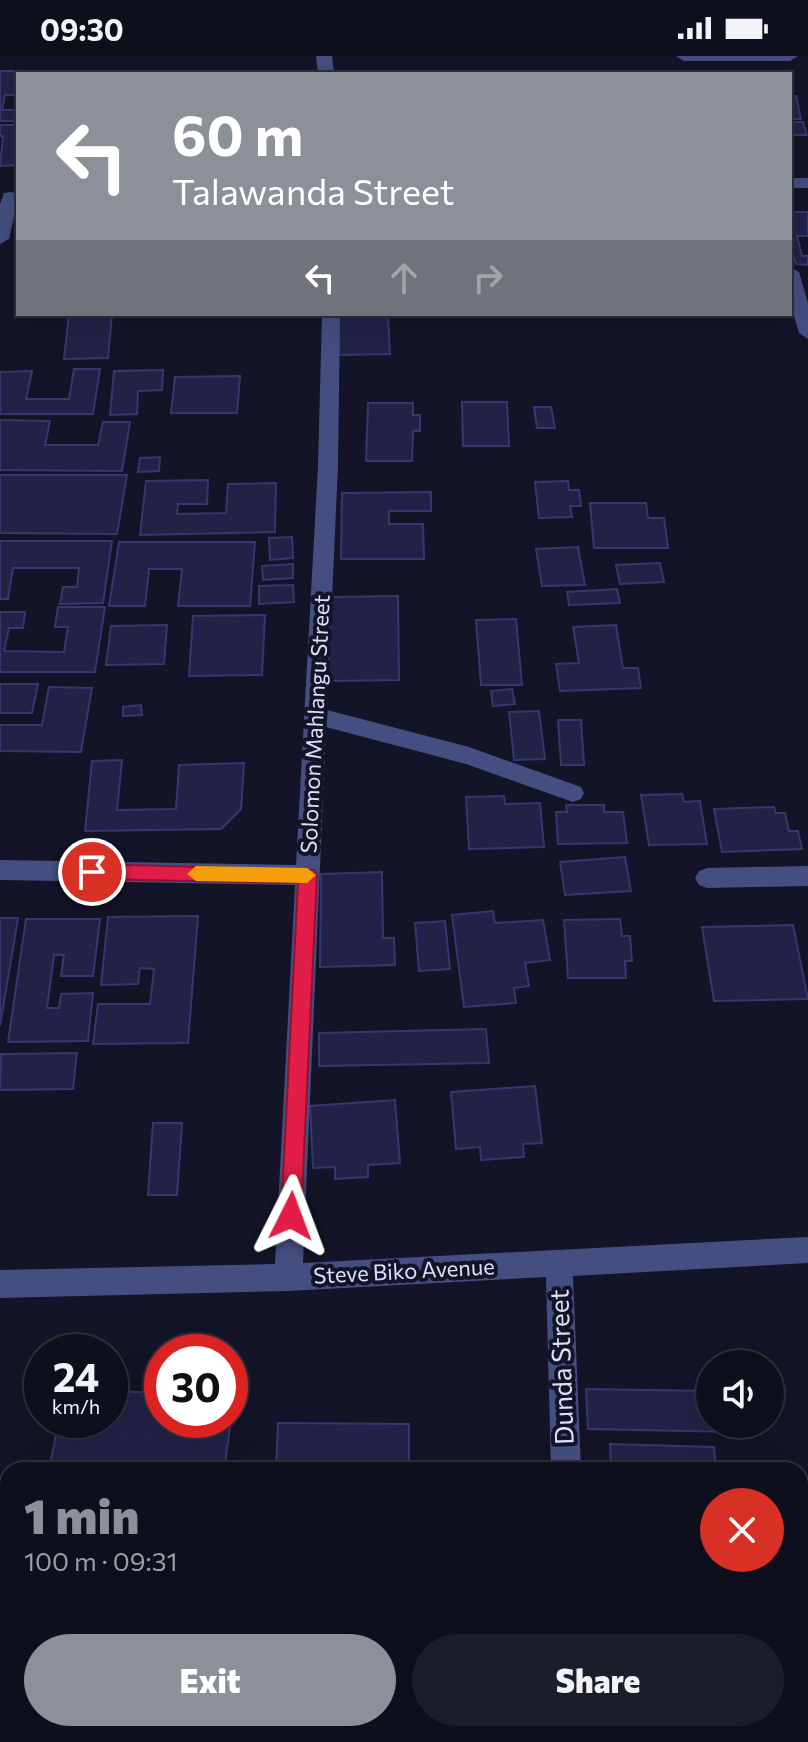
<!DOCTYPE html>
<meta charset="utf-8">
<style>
body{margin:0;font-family:Commissioner,sans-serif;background:#1c1d2a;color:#f1f3f6;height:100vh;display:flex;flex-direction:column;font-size:30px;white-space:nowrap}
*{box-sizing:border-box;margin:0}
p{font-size:26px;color:#9b9ca4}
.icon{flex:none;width:44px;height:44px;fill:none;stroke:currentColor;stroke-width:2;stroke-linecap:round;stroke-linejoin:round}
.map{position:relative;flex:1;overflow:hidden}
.side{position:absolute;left:0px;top:1406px;width:808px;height:280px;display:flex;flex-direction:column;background:#0e0f1d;border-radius:24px 24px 0 0;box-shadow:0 8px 32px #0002,0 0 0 2px #2e2f3b}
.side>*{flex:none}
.hud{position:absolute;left:16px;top:16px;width:776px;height:244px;border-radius:0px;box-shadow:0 8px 32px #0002,0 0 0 2px #2e2f3b;background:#8c9099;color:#fff;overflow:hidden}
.fabs{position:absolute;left:696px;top:1294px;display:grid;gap:16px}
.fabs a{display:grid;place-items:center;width:88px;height:88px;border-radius:50%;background:#0e0f1d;box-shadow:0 8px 32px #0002,0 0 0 2px #2e2f3b;font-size:40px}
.speed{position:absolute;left:24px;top:1278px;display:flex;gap:16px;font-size:40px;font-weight:700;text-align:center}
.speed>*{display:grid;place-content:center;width:104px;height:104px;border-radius:50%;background:#0e0f1d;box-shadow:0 8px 32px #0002,0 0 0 2px #2e2f3b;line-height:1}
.speed small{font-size:20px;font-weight:400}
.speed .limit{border:12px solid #d22;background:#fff;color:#111}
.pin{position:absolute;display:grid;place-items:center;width:68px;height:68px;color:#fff;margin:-34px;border:4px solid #fff;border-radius:50%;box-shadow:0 2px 8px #0007}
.me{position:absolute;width:88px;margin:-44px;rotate:3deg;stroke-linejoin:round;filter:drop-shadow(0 0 6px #0008)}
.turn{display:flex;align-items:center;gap:28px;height:168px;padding:0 24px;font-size:36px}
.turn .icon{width:104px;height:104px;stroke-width:2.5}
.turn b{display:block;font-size:56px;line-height:68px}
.lanes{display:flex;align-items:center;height:76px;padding:0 24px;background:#0003;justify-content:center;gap:40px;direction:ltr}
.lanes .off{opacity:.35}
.round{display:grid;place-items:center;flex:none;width:84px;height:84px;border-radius:42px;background:#1c1d2a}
.summary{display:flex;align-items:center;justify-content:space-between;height:136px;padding:0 24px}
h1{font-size:48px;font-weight:800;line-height:60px;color:#8c9099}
.primary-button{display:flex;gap:16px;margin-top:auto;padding:16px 24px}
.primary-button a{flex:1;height:92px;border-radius:48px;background:#8c9099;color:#fff;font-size:32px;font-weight:800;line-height:92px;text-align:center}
.primary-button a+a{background:#1c1d2a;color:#f1f3f6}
.status{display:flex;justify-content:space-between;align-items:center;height:56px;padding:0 40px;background:#0e0f1d;direction:ltr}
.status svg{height:22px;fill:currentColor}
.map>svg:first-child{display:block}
</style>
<div class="status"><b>09:30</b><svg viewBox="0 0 49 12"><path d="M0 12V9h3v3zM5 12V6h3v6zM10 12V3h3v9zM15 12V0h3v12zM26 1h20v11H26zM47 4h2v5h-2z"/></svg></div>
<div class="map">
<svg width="808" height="1686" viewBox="0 0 808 1686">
<rect width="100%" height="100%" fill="#131427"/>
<g fill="#212246" stroke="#36376f" stroke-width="2">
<polygon points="0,15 36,15 35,18 18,18 18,39 5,39 2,54 18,54 18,65 0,65"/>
<polygon points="790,40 796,40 801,63 790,63"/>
<polygon points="790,66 803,66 807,79 790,79"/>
<polygon points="0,69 18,69 15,109 0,110 3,80 0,80"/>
<polygon points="790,156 808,156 808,180 797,180 802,200 808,200 808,209 796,208 790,190"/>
<polygon points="69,258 112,258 108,302 64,303"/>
<polygon points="338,258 388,258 390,298 339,299"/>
<polygon points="74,313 100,313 93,358 0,358 0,316 32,315 26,343 69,343"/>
<polygon points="163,314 162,334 138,335 137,358 110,359 114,315"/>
<polygon points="240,320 237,357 171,357 175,321"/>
<polygon points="462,346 507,346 509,390 463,390"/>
<polygon points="368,347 413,347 413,359 420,359 420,375 413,375 412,405 366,405"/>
<polygon points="534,351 551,351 555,372 537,372"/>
<polygon points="0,364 50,365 45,389 98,389 103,366 130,366 122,415 0,414"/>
<polygon points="160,401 159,415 138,416 140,402"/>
<polygon points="0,419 127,419 117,478 0,477"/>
<polygon points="208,424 207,448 178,448 177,458 226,457 228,428 276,427 275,476 140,479 146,425"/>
<polygon points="568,425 569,434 579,434 581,450 570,450 572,461 539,462 535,426"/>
<polygon points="431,436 431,455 389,455 389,468 423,468 424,503 341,503 342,437"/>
<polygon points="590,447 646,447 648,462 664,462 668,492 594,492"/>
<polygon points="292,481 293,502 270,504 269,482"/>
<polygon points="0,485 112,485 103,547 60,548 63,531 77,531 79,512 13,512 8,543 0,543"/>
<polygon points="119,486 255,486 250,550 178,550 182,513 149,513 145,550 109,550"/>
<polygon points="578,491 585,529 542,530 536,493"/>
<polygon points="660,507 664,526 620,528 616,509"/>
<polygon points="293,508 293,522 263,524 262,510"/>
<polygon points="293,529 294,546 259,548 259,530"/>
<polygon points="617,533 620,547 569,549 567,536"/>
<polygon points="398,540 399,624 328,625 330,541"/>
<polygon points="58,551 105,551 95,616 0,616 0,556 25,556 23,572 9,572 4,595 64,596 68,571 55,571"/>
<polygon points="265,559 262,619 189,620 193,560"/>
<polygon points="516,563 522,629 481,629 476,564"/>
<polygon points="167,569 164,608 106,609 111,570"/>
<polygon points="616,569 623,612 638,612 641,632 560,635 556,608 579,607 573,571"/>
<polygon points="0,628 38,628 32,657 0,657"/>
<polygon points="49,631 92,632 81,696 0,695 0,669 42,669"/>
<polygon points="512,633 515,648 493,650 491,635"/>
<polygon points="141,649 142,659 123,660 123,651"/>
<polygon points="539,655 545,703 514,704 509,656"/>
<polygon points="558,664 581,664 584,709 561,709"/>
<polygon points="122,704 117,754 176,753 179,709 244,707 241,753 221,773 85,775 92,705"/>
<polygon points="682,738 684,746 700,745 707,788 649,789 641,739"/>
<polygon points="504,740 505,748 540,747 544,791 469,793 466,741"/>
<polygon points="566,749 604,749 604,756 623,756 627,787 558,788 556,756 567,756"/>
<polygon points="774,751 776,757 785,757 789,775 798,775 802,793 722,796 714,753"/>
<polygon points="625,801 631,835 565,839 560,806"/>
<polygon points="382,816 383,882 394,882 395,909 320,911 321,818"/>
<polygon points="493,855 495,867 543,864 550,904 525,907 529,930 514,932 516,947 464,951 452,859"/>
<polygon points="198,860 188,987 93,988 98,948 150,948 154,913 140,912 138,928 101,929 108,861"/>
<polygon points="0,862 18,862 0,970"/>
<polygon points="26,863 100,863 93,920 61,920 64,899 54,899 47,952 59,952 61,938 93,937 88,985 8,986"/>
<polygon points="620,863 622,880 630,880 632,905 625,905 626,922 568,922 564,864"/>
<polygon points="445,865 450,913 419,915 415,867"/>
<polygon points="793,869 808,943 714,945 702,871"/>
<polygon points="486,973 489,1007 319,1010 319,977"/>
<polygon points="77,997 73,1033 0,1034 1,998"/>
<polygon points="535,1030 542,1087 523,1088 524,1101 481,1104 480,1091 456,1093 451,1036"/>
<polygon points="395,1044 400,1107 368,1109 368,1121 335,1123 335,1111 313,1112 310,1050"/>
<polygon points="153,1067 182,1067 177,1139 148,1139"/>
<polygon points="586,1333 710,1335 710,1368 732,1368 733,1376 588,1373"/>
<polygon points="110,1334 162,1338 162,1364 230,1364 230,1343 234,1343 224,1414 49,1414 59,1364 110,1364"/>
<polygon points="278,1367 409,1368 409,1414 276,1414"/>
<polygon points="610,1388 714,1391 716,1414 611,1414"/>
<rect x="198" y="1678" width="261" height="8"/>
<polygon points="588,1678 658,1678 659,1686 588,1686"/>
<polygon points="768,1678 797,1678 798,1686 768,1686"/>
</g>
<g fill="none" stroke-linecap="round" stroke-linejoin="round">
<g fill="#444e80" fill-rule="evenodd">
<polygon points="316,0 332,0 334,18 318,18"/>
<polygon points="676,0 798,0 790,5 684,5"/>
<rect x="790" y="122" width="18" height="10"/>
<polygon points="10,136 16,137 18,143 9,183 0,188 0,148 4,137"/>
<polygon points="790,211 799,216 808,247 808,283 799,277 790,246"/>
<polygon points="322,258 340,258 338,410 327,654 469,691 581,731 584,737 581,743 573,746 466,708 326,671 303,1207 808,1181 808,1207 573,1220 581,1414 551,1414 546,1221 288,1235 0,1242 0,1214 275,1208 295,829 0,824 0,804 296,809 318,410"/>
<polygon points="808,810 808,830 707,832 699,829 695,822 699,815 707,812"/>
<polygon points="559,1678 591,1678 592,1686 560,1686"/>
</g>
</g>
<polygon fill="#e11d48" stroke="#92132f" stroke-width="2" points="92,808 314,814 317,819 301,1160 298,1167 291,1169 284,1167 281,1160 298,827 92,823 83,816"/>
<polygon fill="#f59e0b" points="196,810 307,812 316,819 307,827 196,825 187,818"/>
<g text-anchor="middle" stroke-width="8" stroke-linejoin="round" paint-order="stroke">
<g font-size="22" fill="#dde0fb" stroke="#131427">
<text transform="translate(315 668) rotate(-87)" y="8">Solomon Mahlangu Street</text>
<text transform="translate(404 1215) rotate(-3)" y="8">Steve Biko Avenue</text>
</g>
<g font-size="26" fill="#dde0fb" stroke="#131427">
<text transform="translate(562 1311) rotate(-92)" y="9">Dunda Street</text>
</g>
</g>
</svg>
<div class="fabs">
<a><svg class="icon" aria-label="sound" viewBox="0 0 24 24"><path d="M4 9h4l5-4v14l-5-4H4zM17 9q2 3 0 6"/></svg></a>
</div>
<div class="speed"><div>24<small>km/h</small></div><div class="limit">30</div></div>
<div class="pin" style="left:92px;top:816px;background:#d93025"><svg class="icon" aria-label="arrive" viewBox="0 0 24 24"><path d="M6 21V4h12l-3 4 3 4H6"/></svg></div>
<svg class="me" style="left:291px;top:1160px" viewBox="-20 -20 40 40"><path d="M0-17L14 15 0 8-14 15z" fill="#e11d48" stroke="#fff" stroke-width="4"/></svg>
<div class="hud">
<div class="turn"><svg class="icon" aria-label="left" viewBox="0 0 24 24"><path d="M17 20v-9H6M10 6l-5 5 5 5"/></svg><div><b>60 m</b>Talawanda Street</div></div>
<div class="lanes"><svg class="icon" aria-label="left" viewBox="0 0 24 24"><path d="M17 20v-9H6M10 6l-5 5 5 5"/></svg><svg class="icon off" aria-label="ahead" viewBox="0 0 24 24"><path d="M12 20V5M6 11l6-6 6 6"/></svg><svg class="icon off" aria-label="right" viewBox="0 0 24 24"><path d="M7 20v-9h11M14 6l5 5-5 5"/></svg></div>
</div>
<section class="side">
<div class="summary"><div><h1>1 min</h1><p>100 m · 09:31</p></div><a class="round" style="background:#d93025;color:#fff"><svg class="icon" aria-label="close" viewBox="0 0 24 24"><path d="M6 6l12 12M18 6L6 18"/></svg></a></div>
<div class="primary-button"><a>Exit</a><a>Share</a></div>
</section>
</div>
